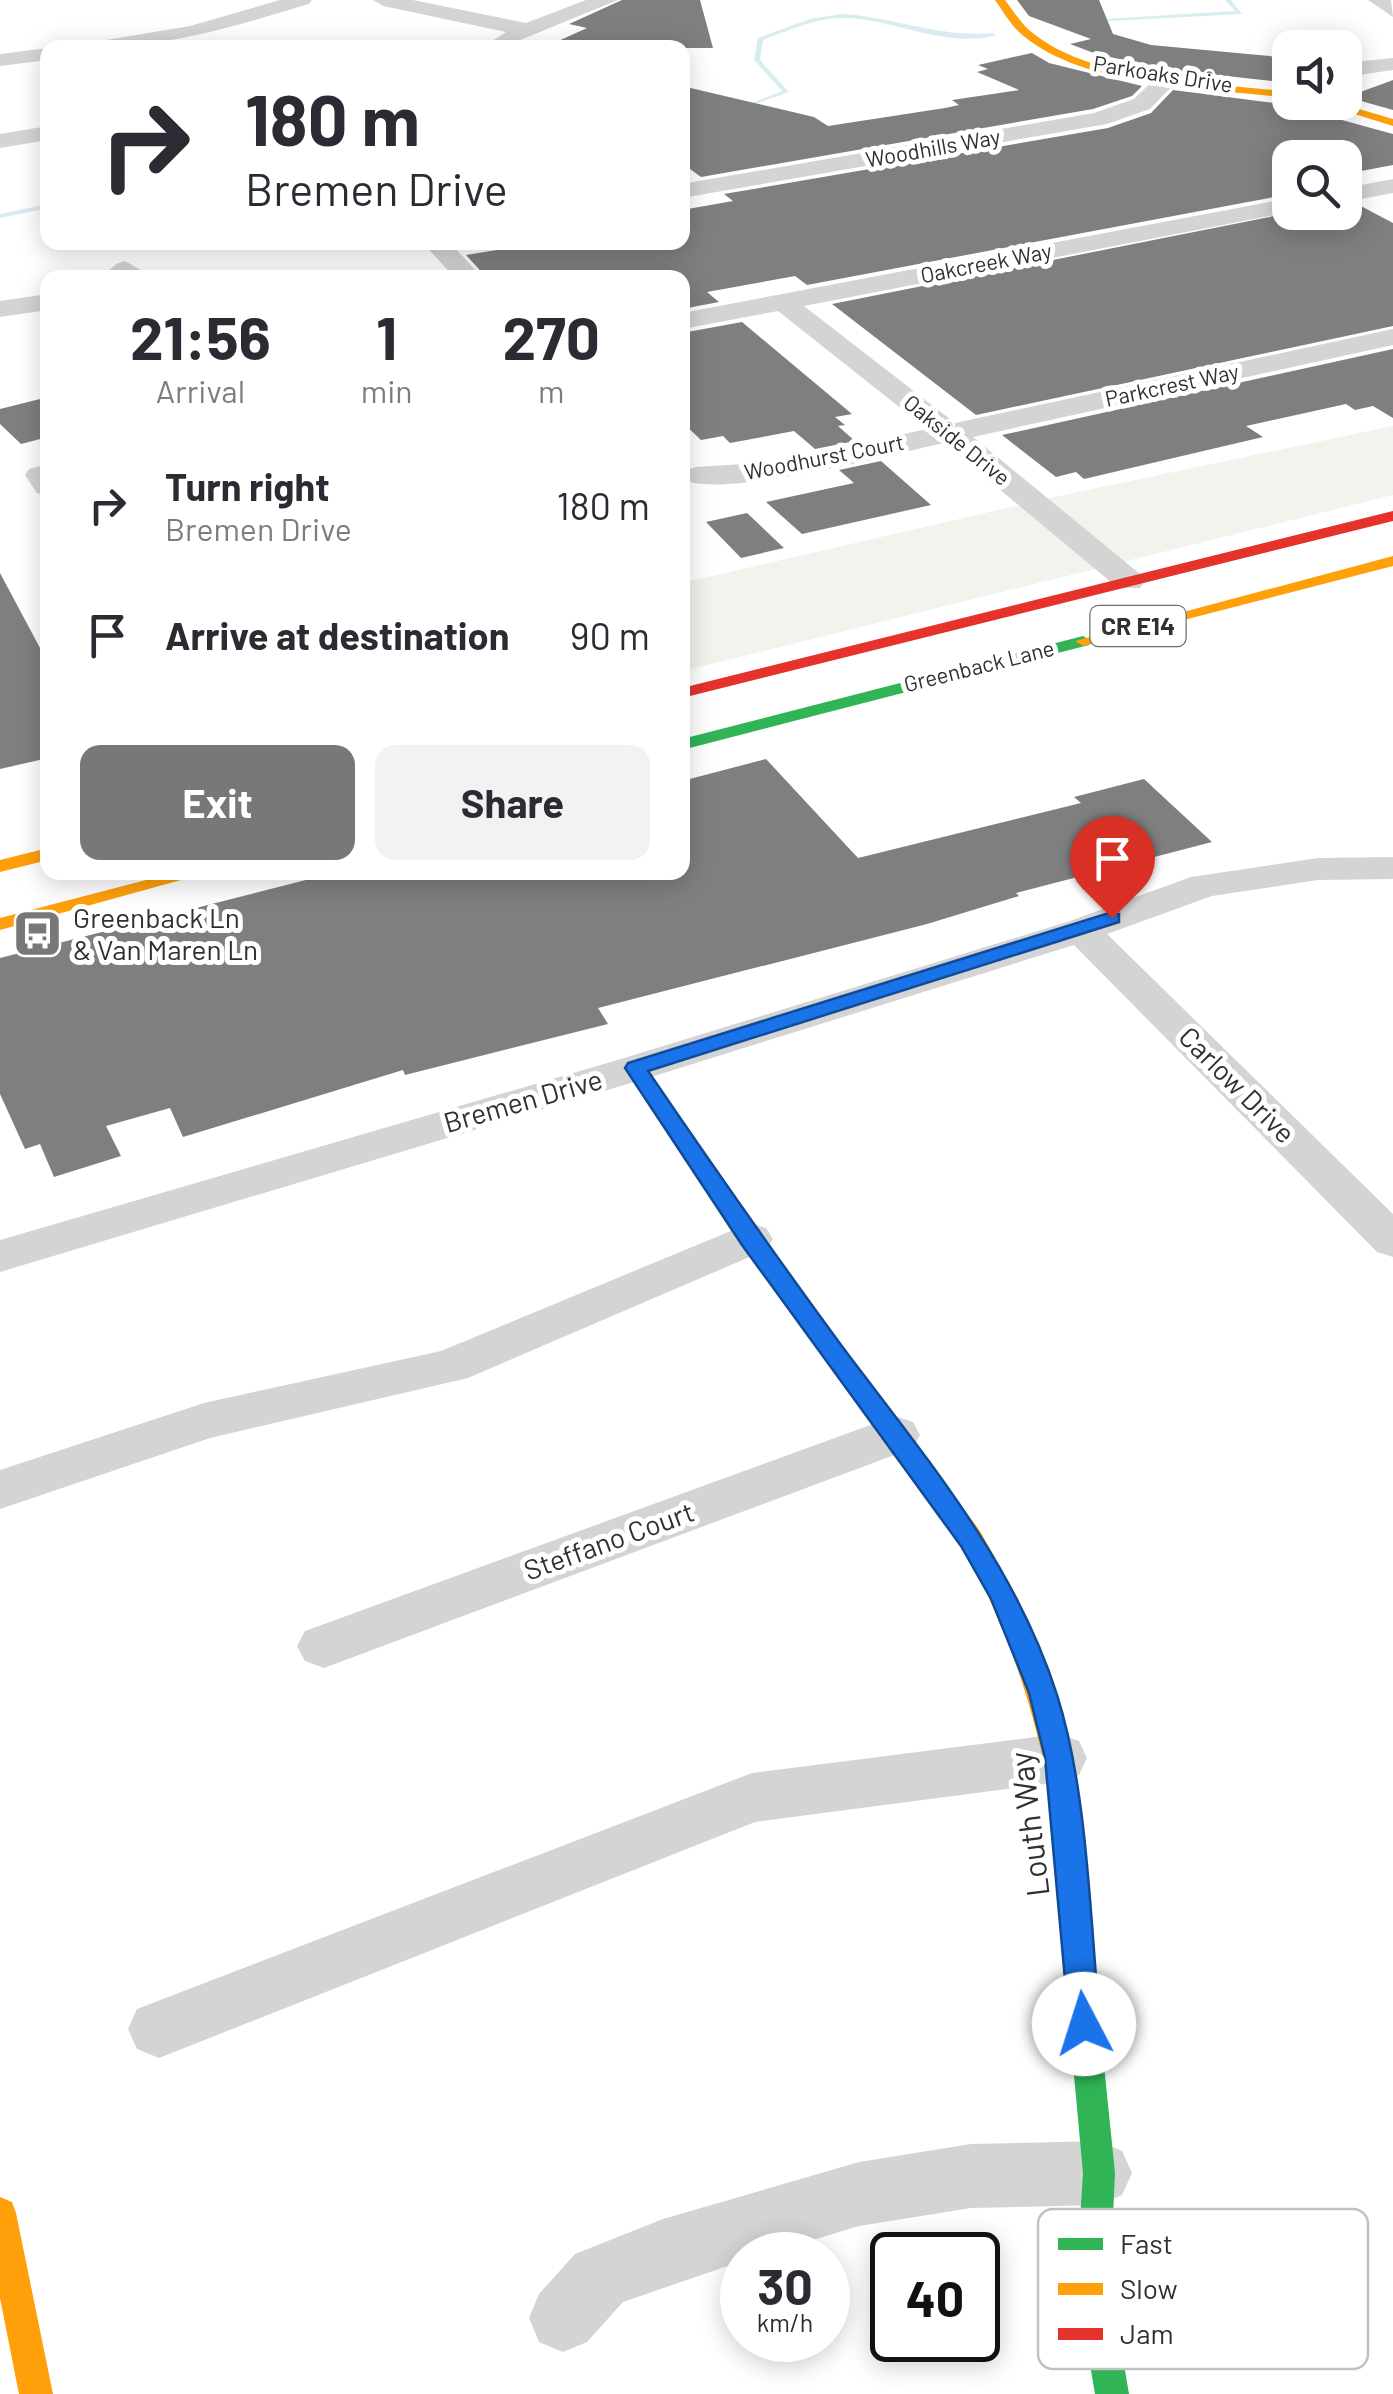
<!DOCTYPE html>
<style>
body{margin:0;font-family:Barlow,sans-serif;background:#f2f2f3;color:#2b2b33;height:100vh;display:flex;flex-direction:column;font-size:38px;white-space:nowrap}
*{box-sizing:border-box;margin:0}
p{font-size:32px;color:#7c7c81}
.icon{flex:none;width:55px;height:55px;fill:none;stroke:currentColor;stroke-width:2;stroke-linecap:round;stroke-linejoin:round}
.map{position:relative;flex:1;overflow:hidden}
.drawer{position:absolute;left:40px;top:270px;width:650px;height:610px;display:flex;flex-direction:column;background:#fff;border-radius:20px;box-shadow:0 5px 25px #0003}
.drawer>*{flex:none}
.top-card{position:absolute;left:40px;top:40px;width:650px;height:210px;border-radius:20px;box-shadow:0 5px 25px #0003;background:#fff;color:#2b2b33;overflow:hidden}
.tools{position:absolute;left:1272px;top:30px;display:grid;gap:20px}
.tools a{display:grid;place-items:center;width:90px;height:90px;border-radius:20px;background:#fff;box-shadow:0 5px 25px #0003;font-size:50px}
.speed{position:absolute;left:720px;top:2232px;display:flex;gap:20px;font-size:50px;font-weight:700;text-align:center}
.speed>*{display:grid;place-content:center;width:130px;height:130px;border-radius:50%;background:#fff;box-shadow:0 5px 25px #0003;line-height:1}
.speed small{font-size:25px;font-weight:400}
.speed .limit{border:5px solid #111;border-radius:15px;background:#fff;color:#111}
.pin{position:absolute;display:grid;place-items:center;width:85px;height:85px;color:#fff;margin:-102px -42px;border-radius:50% 50% 50% 0;rotate:-45deg;box-shadow:0 0 10px #0007}
.pin .icon{rotate:45deg}
.me{position:absolute;width:110px;margin:-55px;rotate:355deg;stroke-linejoin:round;filter:drop-shadow(0 0 8px #0008)}
.turn{display:flex;align-items:center;gap:35px;height:210px;padding:0 40px;font-size:45px}
.turn .icon{width:130px;height:130px;stroke-width:2.5}
.turn b{display:block;font-size:70px;line-height:85px}
.eta{display:flex;justify-content:space-evenly;align-items:center;height:170px;text-align:center}
.eta b{font-size:60px;font-weight:700;line-height:70px}
.primary-button{display:flex;gap:20px;margin-top:auto;padding:20px 40px}
.primary-button a{flex:1;height:115px;border-radius:20px;background:#787878;color:#fff;font-size:40px;font-weight:700;line-height:115px;text-align:center}
.primary-button a+a{background:#f2f2f3;color:#2b2b33}
ul{padding:0;list-style:none}
li{display:flex;align-items:center;gap:30px;height:130px;padding:0 40px}
li div{flex:1}
li b{display:block;font-size:38px}
li em{font-style:normal}
.map>svg:first-child{display:block}
</style>
<div class="map">
<svg width="1393" height="2394" viewBox="0 0 1393 2394">
<rect width="100%" height="100%" fill="#fff"/>
<polygon fill="#f2f3ec" points="1393,426 1393,495 683,671 682,583 1059,496"/>
<g fill="none" stroke-linecap="round" stroke-linejoin="round">
<g fill="#d9edf0" fill-rule="evenodd">
<polygon points="1225,0 1231,0 1242,14 1090,22 1087,20 1235,11"/>
<path d="M842 14C893 17 941 38 993 33L996 35C948 49 896 20 847 18 817 17 790 30 763 40L760 60 789 92 742 109V107L782 91 754 60 758 38 810 19Z"/>
<polygon points="48,204 48,208 0,218 0,214"/>
</g>
</g>
<g fill="#7f7f7f">
<polygon points="622,0 700,0 713,48 543,48 587,28 569,24"/>
<polygon points="1017,0 1099,0 1113,34 1151,45 1290,58 1290,83 1180,71 1099,55 1070,44 1091,39 1029,16"/>
<polygon points="1032,53 1049,63 1142,86 1132,96 1093,109 701,177 682,163 682,86 814,117 828,126 945,108 959,105 952,100 1019,90 977,72 988,69 978,65"/>
<polygon points="1393,80 1393,110 1347,97"/>
<polygon points="1173,90 1290,105 1290,118 1309,111 1393,134 1393,165 1345,174 1345,158 1290,158 1290,194 807,285 795,276 707,292 719,302 682,309 682,278 487,278 466,255 497,250 489,242 682,242 682,210 733,201 724,194 1108,128 1151,113"/>
<polygon points="1357,204 1393,223 1393,326 976,415 832,304 1294,212 1345,212 1345,206"/>
<polygon points="742,322 852,414 835,417 845,425 838,426 855,441 815,449 794,431 730,443 723,436 701,440 682,422 682,333"/>
<polygon points="1393,349 1393,418 1373,406 1355,410 1346,404 1246,426 1263,437 1084,479 1076,472 1056,477 1002,435"/>
<polygon points="48,397 48,437 21,444 0,424 0,409"/>
<polygon points="881,461 931,505 802,534 766,502 854,483 839,470"/>
<polygon points="747,513 784,548 741,558 706,522"/>
<polygon points="0,573 48,663 48,758 0,769"/>
<polygon points="766,759 858,858 1081,803 1074,797 1144,779 1212,842 1016,893 1019,896 927,924 598,1008 608,1024 405,1075 403,1070 183,1137 170,1108 106,1126 121,1156 54,1177 40,1144 25,1149 0,1094 0,958 337,872 682,872 682,781"/>
</g>
<g fill="none" stroke-linecap="round" stroke-linejoin="round">
<g fill="#d4d4d4" fill-rule="evenodd">
<path d="M280 0H312L309 4C233 27 163 48 84 48L94 42 190 26Z"/>
<polygon points="373,0 413,0 526,23 586,0 618,0 503,47 492,41 506,32 383,6"/>
<polygon points="1368,0 1391,0 1393,17"/>
<polygon points="48,48 48,60 0,66 0,54"/>
<polygon points="1393,58 1393,70 1345,77 1345,63"/>
<polygon points="1170,70 1181,77 1150,109 1107,124 682,198 682,184 1094,113 1134,99 1162,72"/>
<polygon points="48,126 48,140 0,148 0,134"/>
<polygon points="1393,179 1393,193 1345,202 1345,188"/>
<path d="M1290 198V212L804 306 955 423 1393 329V345L973 437 1140 574 1145 581 1140 588H1118L944 443C901 452 711 502 682 478L685 470 696 467 774 462 927 429 778 311 682 329V313Z"/>
<polygon points="422,242 449,242 483,278 455,278"/>
<polygon points="125,261 155,278 101,278 116,264"/>
<polygon points="48,294 48,310 0,317 0,301"/>
<polygon points="48,464 48,496 37,493 25,475 29,469"/>
<polygon points="1393,857 1393,879 1318,880 1212,896 1107,934 1393,1214 1393,1257 1377,1252 1074,945 651,1077 0,1272 0,1240 621,1059 1067,922 1191,877 1318,858"/>
<polygon points="750,1223 766,1228 773,1239 766,1250 468,1378 210,1438 0,1509 0,1470 204,1403 441,1351"/>
<polygon points="895,1416 913,1422 920,1435 913,1448 324,1668 305,1661 297,1646 305,1631"/>
<polygon points="1059,1734 1079,1741 1087,1758 1079,1775 1059,1782 755,1822 159,2058 137,2049 128,2029 137,2009 752,1773"/>
<polygon points="1099,2141 1122,2151 1132,2173 1122,2195 1099,2205 971,2208 859,2226 763,2255 742,2255 742,2261 623,2302 587,2342 563,2352 539,2342 529,2318 539,2294 575,2254 663,2219 859,2162 971,2144"/>
</g>
<g fill="#30b455" fill-rule="evenodd">
<polygon points="1083,636 1091,641 1089,645 682,750 682,739"/>
<polygon points="1060,1759 1070,1763 1074,1771 1115,2173 1110,2282 1129,2394 1095,2394 1076,2282 1083,2173 1046,1771 1050,1763"/>
</g>
<g fill="#ff9f0a" fill-rule="evenodd">
<path d="M995 0H1005C1011 8 1017 17 1024 25 1081 83 1213 82 1290 92V98C1210 88 1080 89 1018 31 1009 22 1002 10 995 0Z"/>
<polygon points="1316,102 1335,102 1393,119 1393,126"/>
<polygon points="1393,556 1393,566 1083,646 1075,641"/>
<polygon points="48,848 48,860 0,872 0,860"/>
<polygon points="177,872 210,872 0,930 0,918"/>
<path d="M636 1061 643 1063 758 1233 980 1531 1017 1597 1056 1693 1074 1771 1070 1779 1060 1783 1050 1779 1046 1771C1027 1687 1004 1621 962 1545L742 1245 625 1068Z"/>
<polygon points="0,2197 12,2202 16,2213 53,2394 19,2394 0,2298"/>
</g>
<polygon fill="#e5322d" fill-rule="evenodd" points="1393,511 1393,521 682,698 682,688"/>
</g>
<path fill="#1a73e8" stroke="#114b97" stroke-width="2.5" d="M1112 912 1119 914V922L648 1071C712 1165 777 1258 844 1349 926 1458 1015 1563 1057 1695 1088 1792 1090 1921 1100 2024L1095 2034 1084 2038 1073 2034 1069 2024 1045 1758 1029 1693 991 1599 961 1546 742 1245 625 1068 628 1063Z"/>
<defs>
<symbol id="bus-square" viewBox="-11 -11 22 22"><rect x="-9" y="-9" width="18" height="18" rx="4" fill="#787878" stroke="#fff"/><path d="M-5-6H5V4H4V6H2V4H-2V6H-4V4H-5ZM-3.5-4V0h7V-4ZM-3.5 1.2v1.5H-2V1.2ZM2 1.2v1.5H3.5V1.2Z" fill="#fff"/></symbol>
</defs>
<g fill-rule="evenodd">
<use href="#bus-square" x="10" y="906" width="55" height="55"/>
</g>
<g text-anchor="middle" stroke-width="10" stroke-linejoin="round" paint-order="stroke">
<g font-size="22" fill="#303030" stroke="#fff">
<text transform="translate(1163 74) rotate(9)" y="8">Parkoaks Drive</text>
<text transform="translate(933 148) rotate(-10)" y="8">Woodhills Way</text>
<text transform="translate(986 263) rotate(-11)" y="8">Oakcreek Way</text>
<text transform="translate(1172 385) rotate(-12)" y="8">Parkcrest Way</text>
<text transform="translate(957 440) rotate(39)" y="8">Oakside Drive</text>
<text transform="translate(824 457) rotate(-11)" y="8">Woodhurst Court</text>
<text transform="translate(979 666) rotate(-14)" y="8">Greenback Lane</text>
</g>
<rect fill="#fff" stroke="#6e6e6e" stroke-width="2.5" x="1090.5" y="606" width="95" height="40" rx="8"/>
<g font-size="25" font-weight="bold" fill="#303030">
<text x="1138" y="635">CR E14</text>
</g>
<g font-size="28" fill="#303030" stroke="#fff" text-anchor="start">
<text x="73" y="928">Greenback Ln<tspan x="73" dy="32">&amp; Van Maren Ln</tspan></text>
</g>
<g font-size="28" fill="#303030" stroke="#fff">
<text transform="translate(1237 1085) rotate(45)" y="10">Carlow Drive</text>
<text transform="translate(523 1101) rotate(-16)" y="10">Bremen Drive</text>
<text transform="translate(609 1541) rotate(-20)" y="10">Steffano Court</text>
</g>
<g font-size="32" fill="#303030" stroke="#fff">
<text transform="translate(1030 1824) rotate(-97)" y="11">Louth Way</text>
</g>
</g>
<rect x="1038" y="2209" width="330" height="160" rx="15" fill="#fff" stroke="#c1c1c1" stroke-width="2.5"/>
<rect x="1058" y="2238" width="45" height="12" fill="#30b455"/>
<rect x="1058" y="2283" width="45" height="12" fill="#ff9f0a"/>
<rect x="1058" y="2328" width="45" height="12" fill="#e5322d"/>
<g font-size="28" fill="#303030">
<text x="1120" y="2254">Fast</text>
<text x="1120" y="2299">Slow</text>
<text x="1120" y="2344">Jam</text>
</g>
</svg>
<div class="tools">
<a><svg class="icon" aria-label="sound" viewBox="0 0 24 24"><path d="M4 9h4l5-4v14l-5-4H4zM17 9q2 3 0 6"/></svg></a>
<a><svg class="icon" aria-label="search" viewBox="0 0 24 24"><circle cx="10" cy="10" r="6"/><path d="M15 15l6 6"/></svg></a>
</div>
<div class="speed"><div>30<small>km/h</small></div><div class="limit">40</div></div>
<div class="pin" style="left:1112px;top:918px;background:#d93025"><svg class="icon" aria-label="arrive" viewBox="0 0 24 24"><path d="M6 21V4h12l-3 4 3 4H6"/></svg></div>
<svg class="me" style="left:1084px;top:2024px" viewBox="-20 -20 40 40"><circle r="19" fill="#fff"/><path d="M0-13L10 11 0 6-10 11z" fill="#1a73e8"/></svg>
<div class="top-card">
<div class="turn"><svg class="icon" aria-label="right" viewBox="0 0 24 24"><path d="M7 20v-9h11M14 6l5 5-5 5"/></svg><div><b>180 m</b>Bremen Drive</div></div>
</div>
<section class="drawer">
<div class="eta">
<div><b>21:56</b><p>Arrival</p></div>
<div><b>1</b><p>min</p></div>
<div><b>270</b><p>m</p></div>
</div>
<ul>
<li><svg class="icon" aria-label="right" viewBox="0 0 24 24"><path d="M7 20v-9h11M14 6l5 5-5 5"/></svg><div><b>Turn right</b><p>Bremen Drive</p></div><em>180 m</em></li>
<li><svg class="icon" aria-label="arrive" viewBox="0 0 24 24"><path d="M6 21V4h12l-3 4 3 4H6"/></svg><div><b>Arrive at destination</b></div><em>90 m</em></li>
</ul>
<div class="primary-button"><a>Exit</a><a>Share</a></div>
</section>
</div>
